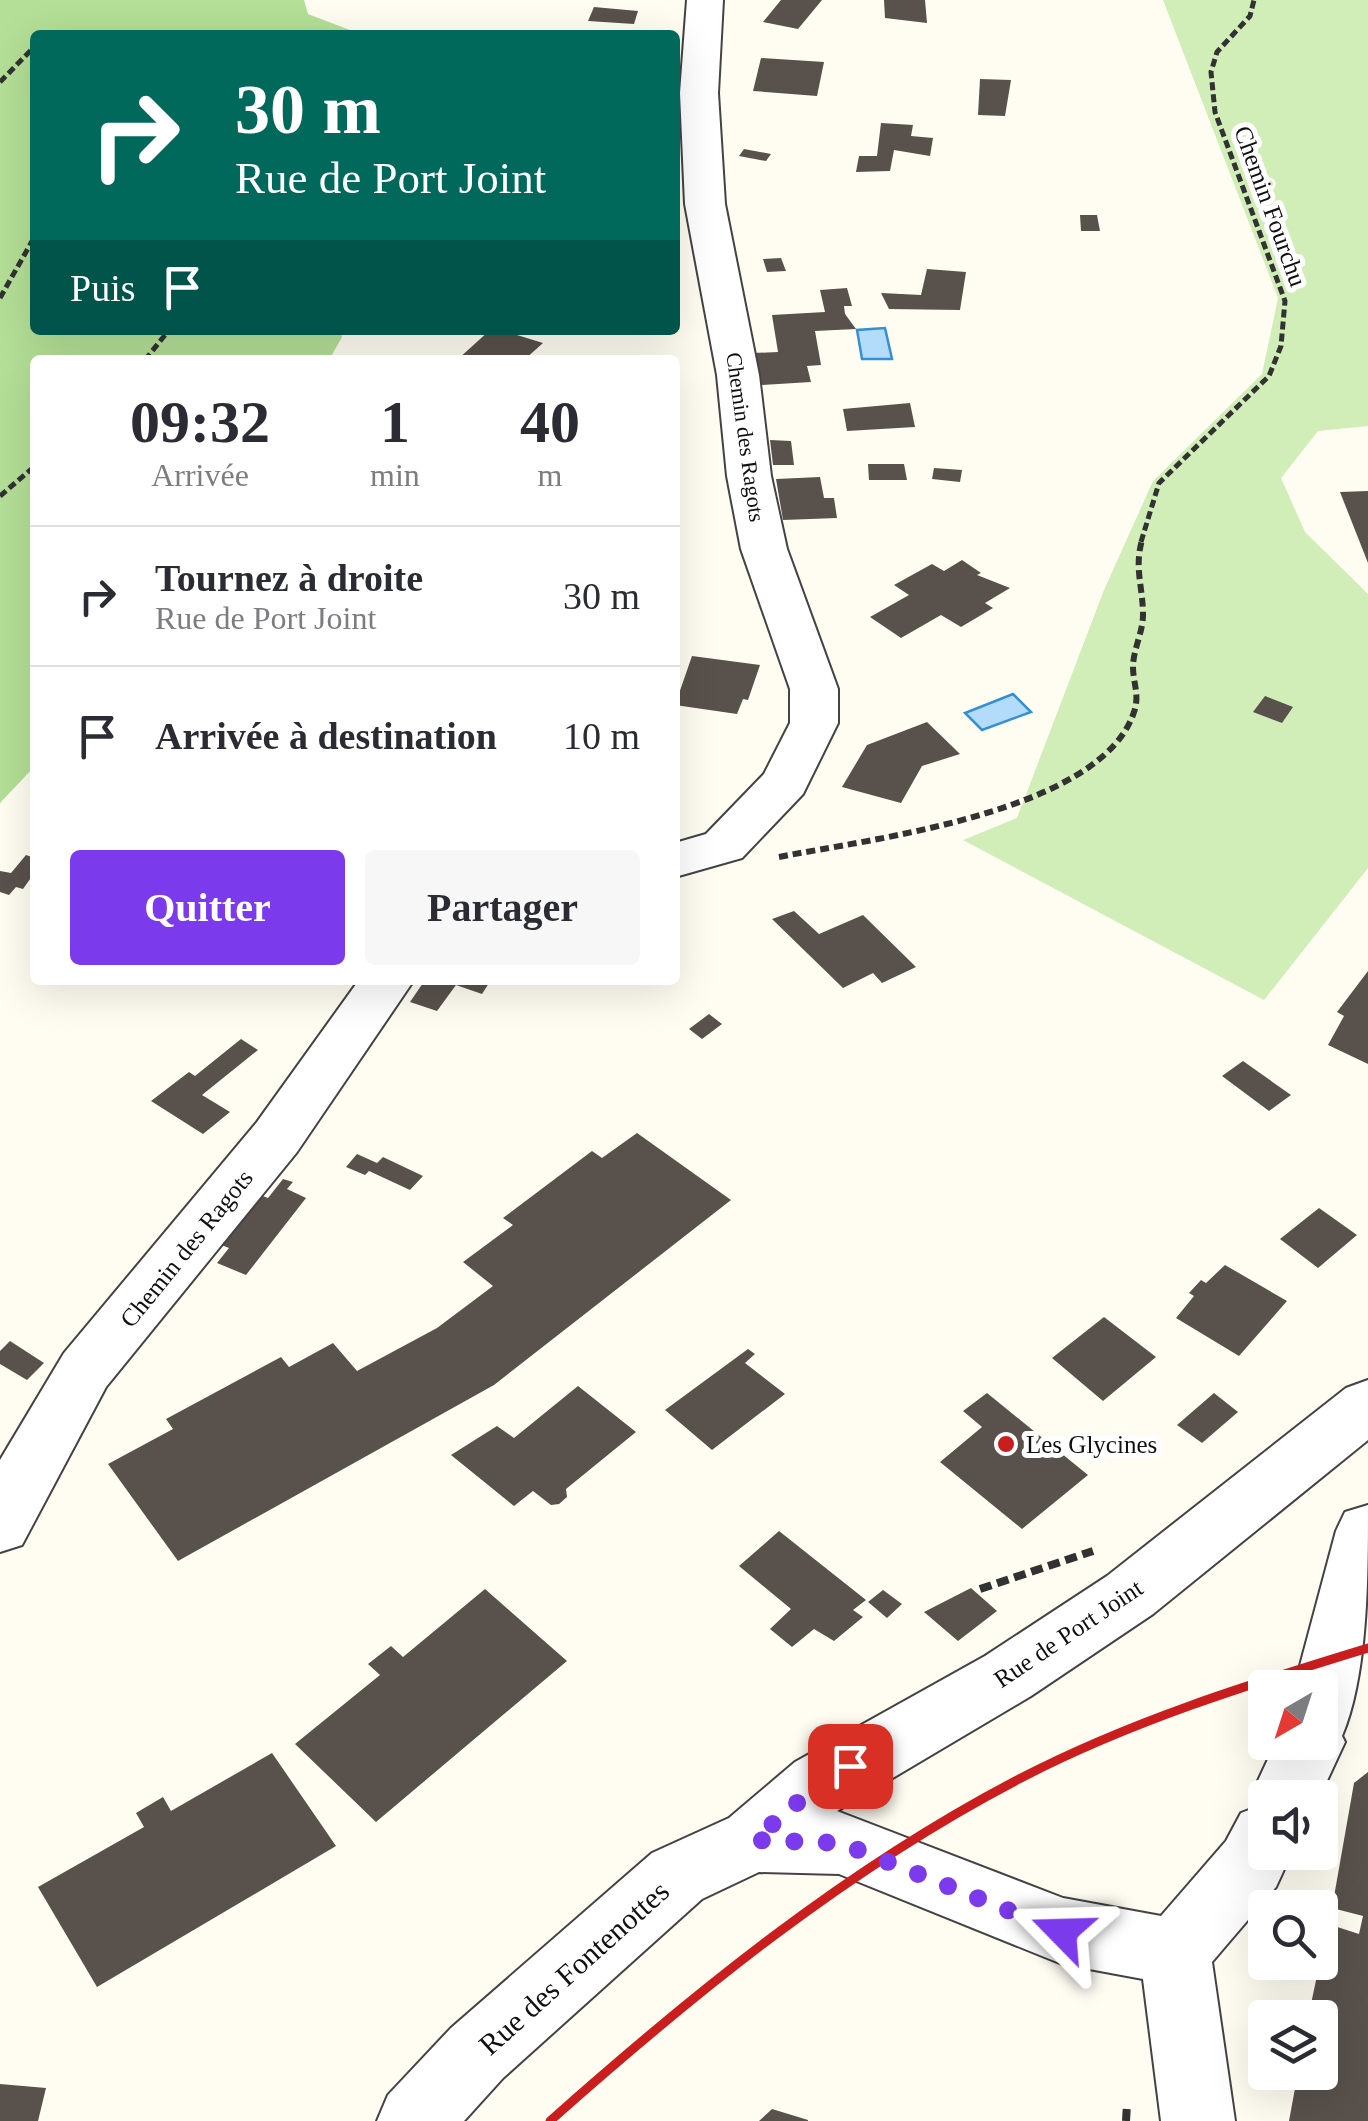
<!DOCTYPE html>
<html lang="fr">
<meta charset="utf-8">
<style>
body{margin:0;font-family:"Times New Roman",serif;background:#f7f7f7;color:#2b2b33;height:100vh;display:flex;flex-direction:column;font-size:38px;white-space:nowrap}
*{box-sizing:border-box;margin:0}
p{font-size:32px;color:#7c7c81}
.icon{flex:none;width:55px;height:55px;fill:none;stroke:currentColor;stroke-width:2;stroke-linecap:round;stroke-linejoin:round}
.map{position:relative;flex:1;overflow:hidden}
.side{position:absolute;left:30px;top:355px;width:650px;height:630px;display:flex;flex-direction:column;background:#fff;border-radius:10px;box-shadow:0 10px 40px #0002}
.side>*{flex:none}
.top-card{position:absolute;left:30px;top:30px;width:650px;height:305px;border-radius:10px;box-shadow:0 10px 40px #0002;background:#00695c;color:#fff;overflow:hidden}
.needle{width:65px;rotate:219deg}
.buttons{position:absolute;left:1248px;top:1670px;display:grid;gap:20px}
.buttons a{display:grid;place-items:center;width:90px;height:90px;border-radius:10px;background:#fff;box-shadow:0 10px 40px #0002;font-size:50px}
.pin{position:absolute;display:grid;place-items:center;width:85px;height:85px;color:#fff;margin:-42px;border-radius:20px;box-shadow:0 5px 15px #0006}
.me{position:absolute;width:110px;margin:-55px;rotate:292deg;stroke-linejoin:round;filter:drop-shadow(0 0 8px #0008)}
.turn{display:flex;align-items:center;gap:35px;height:210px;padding:0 40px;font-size:45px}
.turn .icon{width:130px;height:130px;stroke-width:2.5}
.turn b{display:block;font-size:70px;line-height:85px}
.then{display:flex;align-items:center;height:95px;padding:0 40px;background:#0003;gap:20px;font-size:38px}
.eta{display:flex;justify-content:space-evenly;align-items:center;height:170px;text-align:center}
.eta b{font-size:60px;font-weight:700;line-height:70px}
.button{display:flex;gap:20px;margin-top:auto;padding:20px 40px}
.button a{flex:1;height:115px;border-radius:10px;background:#7c3aed;color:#fff;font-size:40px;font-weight:700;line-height:115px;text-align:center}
.button a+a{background:#f7f7f7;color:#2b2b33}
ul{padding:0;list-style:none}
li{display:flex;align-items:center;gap:30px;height:140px;padding:0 40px;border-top:2px solid #e1e1e2}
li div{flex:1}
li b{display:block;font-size:38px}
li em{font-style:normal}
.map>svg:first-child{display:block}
</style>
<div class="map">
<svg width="1368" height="2121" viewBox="0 0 1368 2121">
<rect width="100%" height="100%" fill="#fffdf2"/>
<polygon fill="#d1edb8" points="1163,0 1368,0 1368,426 1318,431 1281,478 1305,532 1368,594 1368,868 1264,1000 963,840 1017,818 1104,590 1153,481 1262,374 1278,298"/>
<polygon fill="#b4df96" points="0,0 304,0 308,14 363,35 35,35 35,330 340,330 342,337 329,360 35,360 35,766 0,803"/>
<g fill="#b3dcfa" stroke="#358fd6" stroke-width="2.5">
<polygon points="885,328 892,359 862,359 857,330"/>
<polygon points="1013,694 1031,712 982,730 965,713"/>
</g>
<g fill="#59514b">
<polygon points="781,0 822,0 798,29 763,22"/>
<polygon points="884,0 925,0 927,23 885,18"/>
<polygon points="594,7 638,11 634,24 588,21"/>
<polygon points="761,58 824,62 817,96 753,91"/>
<polygon points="980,79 1011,80 1005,116 978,115"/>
<polygon points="881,123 913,125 911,136 933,138 930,156 894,150 890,171 856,172 859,156 877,156"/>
<polygon points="744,149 771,154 766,161 739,156"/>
<polygon points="1080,215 1097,215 1100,231 1081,231"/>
<polygon points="781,258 786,271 767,272 763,259"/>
<polygon points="927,269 966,272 960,310 889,309 881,293 921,295"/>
<polygon points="847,288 852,306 844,306 845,314 856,329 815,331 821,365 807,366 811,382 760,385 753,353 778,352 772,315 825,312 820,290"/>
<polygon points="490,330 501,330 543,343 524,360 457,360"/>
<polygon points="910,403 915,427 847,431 843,409"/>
<polygon points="770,440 791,441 794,465 773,465"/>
<polygon points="868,464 904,464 907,480 869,480"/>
<polygon points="934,468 962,470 960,482 932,479"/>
<polygon points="820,477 824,498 834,498 837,518 783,520 776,479"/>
<polygon points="1368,491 1368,563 1340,492"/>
<polygon points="962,560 981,573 977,575 1010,588 985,603 993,608 961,627 941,615 901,638 870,617 909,595 894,585 932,564 944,571"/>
<polygon points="692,656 760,665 748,700 743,699 737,714 675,705"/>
<polygon points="1265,696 1293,707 1282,723 1253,712"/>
<polygon points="927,722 960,754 922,766 901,803 842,787 867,745"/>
<polygon points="26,855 35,858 35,872 23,889 16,887 9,895 0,892 0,871 11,873"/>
<polygon points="794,911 819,934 863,915 916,967 882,983 873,973 843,988 772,919"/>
<polygon points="1368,971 1368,1064 1328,1045 1344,1016 1337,1012"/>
<polygon points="425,980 491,980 482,994 456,985 437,1011 410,1002"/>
<polygon points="709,1014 722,1024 702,1039 689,1029"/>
<polygon points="241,1039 258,1050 202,1095 230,1112 203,1134 151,1101 189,1072 195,1076"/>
<polygon points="1243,1061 1291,1095 1269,1111 1222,1076"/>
<polygon points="637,1133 731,1200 494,1385 178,1561 108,1464 173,1429 166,1419 281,1357 289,1367 333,1343 357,1371 437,1328 493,1286 463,1262 513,1225 503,1218 592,1151 602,1158"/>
<polygon points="357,1154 377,1163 383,1157 423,1176 410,1190 369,1171 365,1175 346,1167"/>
<polygon points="283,1179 293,1182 287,1189 306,1198 246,1275 217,1263 229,1248 211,1241 252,1192 268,1198"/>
<polygon points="1319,1208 1357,1235 1318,1268 1280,1239"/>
<polygon points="1225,1265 1287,1301 1239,1356 1176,1318 1194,1296 1189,1293 1201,1280 1206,1283"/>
<polygon points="1104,1317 1156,1357 1103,1401 1052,1358"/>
<polygon points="10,1341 44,1363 27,1380 0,1364 0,1351"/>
<polygon points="748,1349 755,1354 745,1363 785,1394 712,1450 665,1410"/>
<polygon points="578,1386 636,1432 566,1489 567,1497 559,1504 551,1505 533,1491 514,1506 451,1455 497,1426 514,1438"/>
<polygon points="987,1393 1088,1475 1022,1529 940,1462 982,1427 963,1411"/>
<polygon points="1214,1393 1238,1412 1202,1443 1177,1425"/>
<polygon points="779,1531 866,1600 853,1610 863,1617 834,1641 814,1629 792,1647 770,1629 791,1609 739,1566"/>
<polygon points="971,1588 997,1611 958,1641 924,1612"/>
<polygon points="485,1589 567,1661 376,1822 295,1744 380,1675 368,1664 391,1646 403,1657"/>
<polygon points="883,1590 902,1604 887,1618 868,1602"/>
<polygon points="272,1753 336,1846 97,1987 38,1887 144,1827 136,1813 163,1797 171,1811"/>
<polygon points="1368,1772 1368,2121 1289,2121 1298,2072 1320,2072 1320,2018 1308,2018 1328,1924 1359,1934 1363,1916 1332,1908 1354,1783"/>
<polygon points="0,2084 46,2088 38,2121 0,2121"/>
<polygon points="772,2109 808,2120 808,2121 759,2121"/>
</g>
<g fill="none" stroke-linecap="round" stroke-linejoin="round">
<defs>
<g id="minor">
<polygon points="687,0 723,0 718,93 725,204 759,375 771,476 787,549 838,689 838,723 803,794 742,858 675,877 675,843 706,834 764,774 790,723 790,689 741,549 727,476 717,375 685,204 680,93"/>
<polygon points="359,980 414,980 297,1152 106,1387 22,1545 0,1552 0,1460 64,1353 257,1122"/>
<path d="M1368 1380V1440L1153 1614 1031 1696 837 1811 1063 1898 1161 1916 1226 1841 1241 1813 1254 1808 1250 1798 1276 1742H1320V1688H1294L1336 1531 1345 1512 1368 1505C1368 1576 1368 1675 1342 1736L1345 1742 1319 1798H1265V1852H1292L1276 1887 1212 1962 1235 2121H1161L1143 1979 1062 1964 839 1874 759 1872 702 1899 503 2078 464 2121H377L388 2095 451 2028 652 1853 729 1818 795 1762 985 1656 1107 1576 1346 1388Z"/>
</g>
</defs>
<use href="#minor" stroke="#434343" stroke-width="4"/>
<g stroke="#323232" stroke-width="5" stroke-dasharray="8 4" stroke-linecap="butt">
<polyline points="48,35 54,35"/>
<polyline points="0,82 35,46"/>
<polyline points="0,298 35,236"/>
<polyline points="145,360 169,330"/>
<polyline points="0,496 35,466"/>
<polyline points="1141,542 1159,483 1269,376 1281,346 1285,301 1215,112 1211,72 1217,52 1250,16 1254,0"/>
</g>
<path stroke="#323232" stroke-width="6" stroke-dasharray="9 5" stroke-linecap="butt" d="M779 857C869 839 1101 813 1134 712 1140 695 1133 683 1133 667 1133 650 1143 632 1143 615 1143 587 1134 568 1142 540"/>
<g stroke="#323232" stroke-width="8" stroke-dasharray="12 6" stroke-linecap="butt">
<polyline points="980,1589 1093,1551"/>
<polyline points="1126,2121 1127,2104"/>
</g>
<use href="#minor" fill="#fff" fill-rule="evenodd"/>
<path stroke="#ca1d1e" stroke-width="9" d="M550 2121C694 1993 849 1867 1021 1778 1131 1721 1250 1684 1368 1648"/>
</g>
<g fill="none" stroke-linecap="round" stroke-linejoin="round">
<polyline stroke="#7c3aed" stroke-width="18" stroke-dasharray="0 32.4" points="850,1766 819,1784 754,1840 841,1843 1062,1932"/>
</g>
<circle fill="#ca1d1e" stroke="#fff" stroke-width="4" cx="1006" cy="1444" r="10"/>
<g text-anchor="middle" stroke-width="10" stroke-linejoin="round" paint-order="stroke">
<g font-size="22" fill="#101010" stroke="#fff">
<text transform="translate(746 437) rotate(82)" y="8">Chemin des Ragots</text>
</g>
<g font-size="25" fill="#101010" stroke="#fff">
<text transform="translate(1271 206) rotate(70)" y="9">Chemin Fourchu</text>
<text transform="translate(186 1248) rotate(-51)" y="9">Chemin des Ragots</text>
<text transform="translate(1068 1633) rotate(-34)" y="9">Rue de Port Joint</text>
</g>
<g font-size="25" fill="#101010" stroke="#fff" text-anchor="start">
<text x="1026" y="1453">Les Glycines</text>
</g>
<g font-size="30" fill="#101010" stroke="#fff">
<text transform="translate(574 1968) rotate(-42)" y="10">Rue des Fontenottes</text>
</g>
</g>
</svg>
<div class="buttons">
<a><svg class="needle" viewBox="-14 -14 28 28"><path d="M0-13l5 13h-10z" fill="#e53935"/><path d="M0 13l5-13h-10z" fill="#7c7c81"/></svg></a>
<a><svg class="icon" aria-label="sound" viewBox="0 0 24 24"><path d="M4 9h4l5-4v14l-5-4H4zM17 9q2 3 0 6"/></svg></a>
<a><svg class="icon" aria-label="search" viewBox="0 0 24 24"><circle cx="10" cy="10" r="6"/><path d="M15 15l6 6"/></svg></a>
<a><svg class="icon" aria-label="layers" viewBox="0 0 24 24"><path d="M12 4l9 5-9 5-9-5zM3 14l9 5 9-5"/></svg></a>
</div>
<div class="pin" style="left:850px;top:1766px;background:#d93025"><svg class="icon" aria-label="arrive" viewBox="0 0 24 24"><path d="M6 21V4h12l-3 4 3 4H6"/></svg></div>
<svg class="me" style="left:1062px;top:1932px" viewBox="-20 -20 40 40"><path d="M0-17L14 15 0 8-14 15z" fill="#7c3aed" stroke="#fff" stroke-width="4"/></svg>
<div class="top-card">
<div class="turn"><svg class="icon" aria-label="right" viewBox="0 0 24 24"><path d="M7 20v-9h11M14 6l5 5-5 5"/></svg><div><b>30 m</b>Rue de Port Joint</div></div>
<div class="then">Puis<svg class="icon" aria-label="arrive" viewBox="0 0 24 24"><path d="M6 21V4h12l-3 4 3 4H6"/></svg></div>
</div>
<section class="side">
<div class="eta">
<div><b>09:32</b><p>Arrivée</p></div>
<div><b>1</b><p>min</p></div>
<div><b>40</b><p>m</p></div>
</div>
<ul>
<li><svg class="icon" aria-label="right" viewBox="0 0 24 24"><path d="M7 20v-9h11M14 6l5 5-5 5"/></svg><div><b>Tournez à droite</b><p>Rue de Port Joint</p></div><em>30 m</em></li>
<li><svg class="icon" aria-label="arrive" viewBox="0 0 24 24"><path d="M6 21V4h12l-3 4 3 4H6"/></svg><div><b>Arrivée à destination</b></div><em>10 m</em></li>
</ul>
<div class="button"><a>Quitter</a><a>Partager</a></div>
</section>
</div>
